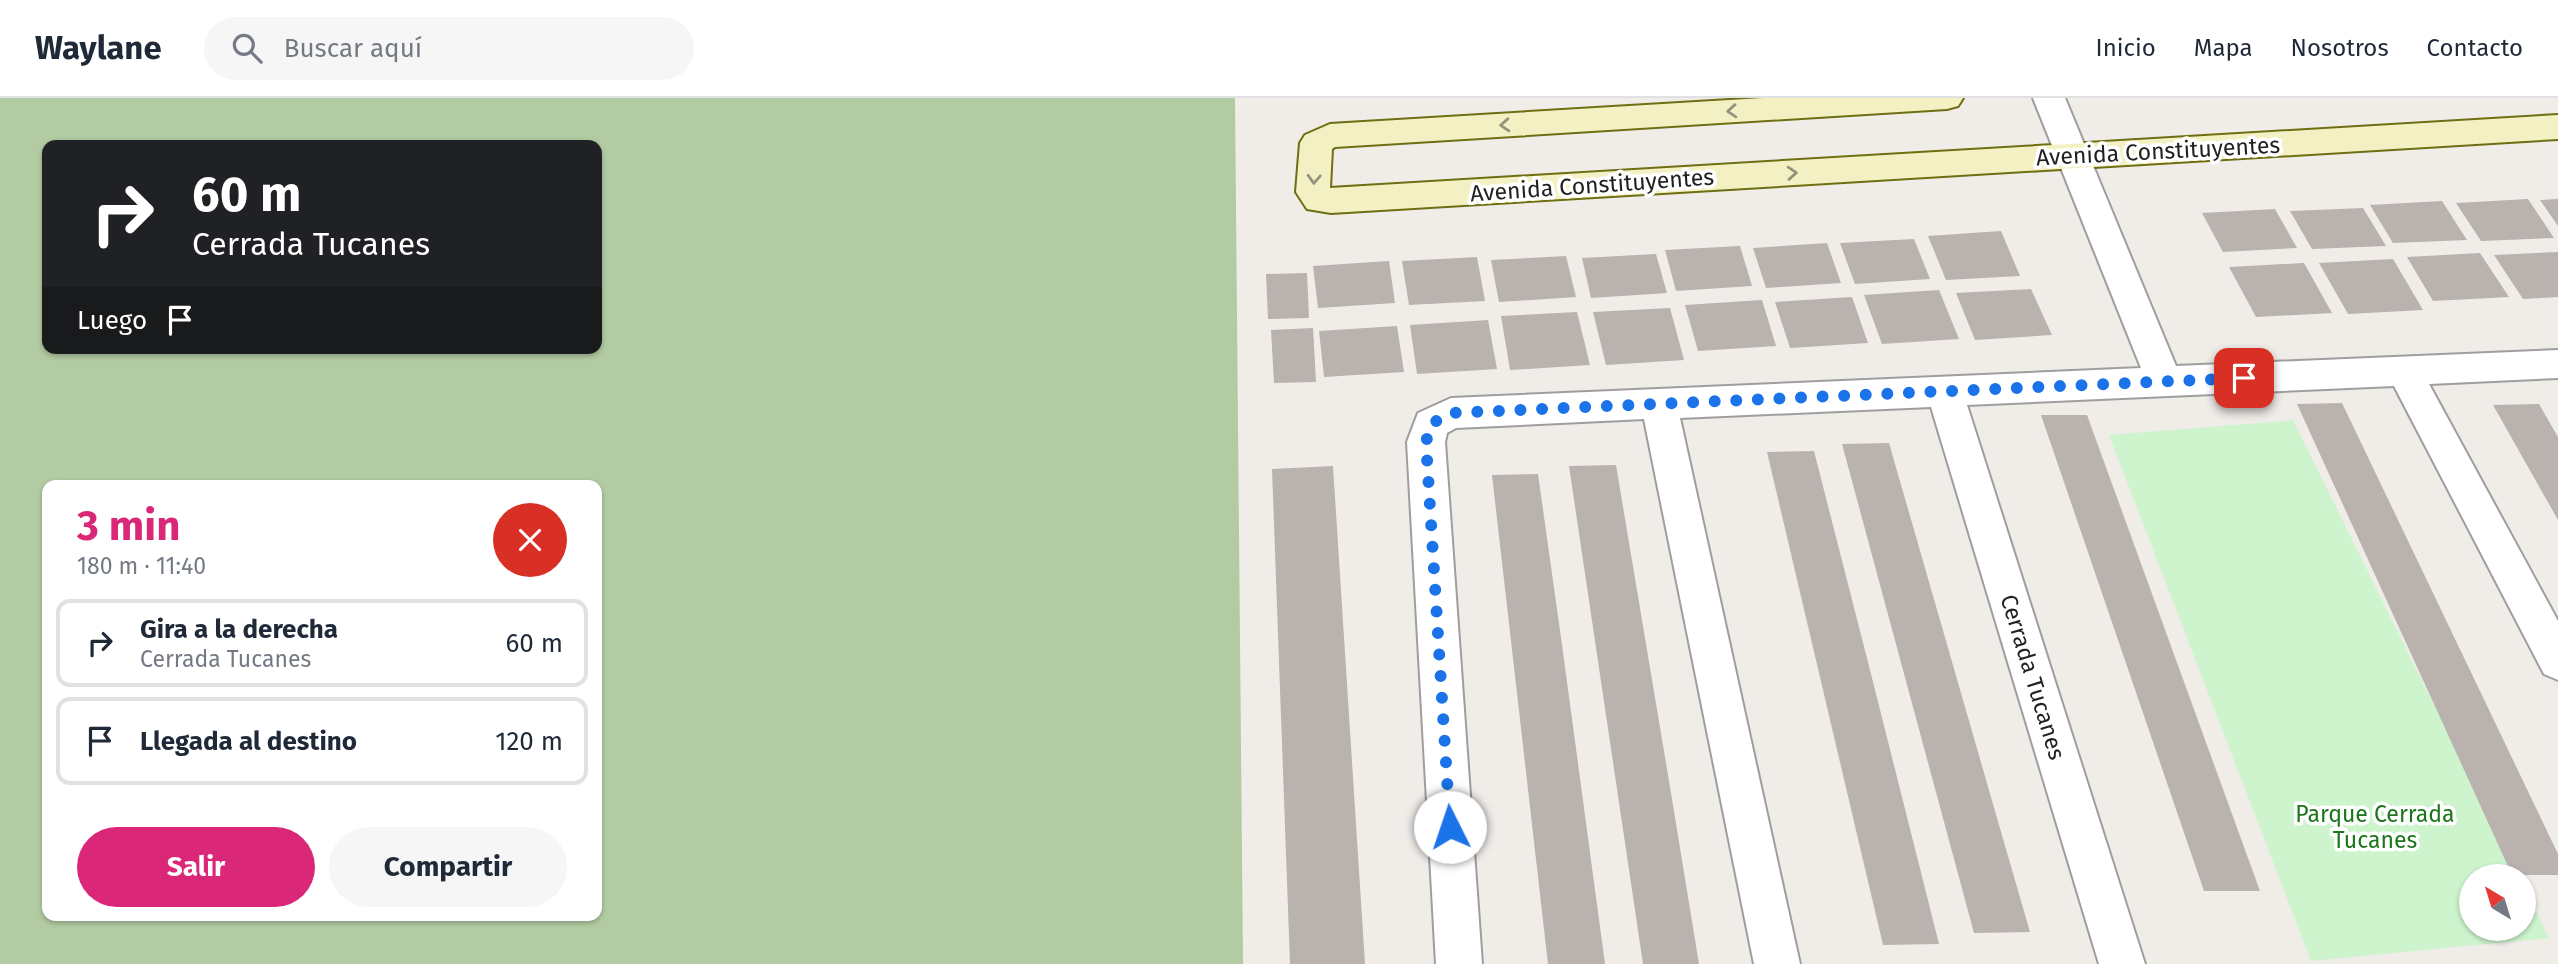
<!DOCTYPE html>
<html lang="es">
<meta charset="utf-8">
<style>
body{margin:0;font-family:"Fira Sans",sans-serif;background:#f6f6f7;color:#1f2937;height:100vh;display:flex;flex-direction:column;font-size:26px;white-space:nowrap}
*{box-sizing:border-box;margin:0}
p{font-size:23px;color:#747a83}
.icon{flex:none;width:38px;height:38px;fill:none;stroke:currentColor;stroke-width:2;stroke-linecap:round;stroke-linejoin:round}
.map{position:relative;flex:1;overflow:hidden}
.sheet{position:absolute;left:42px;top:382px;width:560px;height:441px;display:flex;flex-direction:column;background:#fff;border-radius:14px;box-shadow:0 2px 5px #0004}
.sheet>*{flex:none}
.guide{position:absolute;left:42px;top:42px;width:560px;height:214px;border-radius:14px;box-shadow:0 2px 5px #0004;background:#202124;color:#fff;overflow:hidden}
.needle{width:46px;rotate:322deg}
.buttons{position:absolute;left:2459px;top:766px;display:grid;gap:14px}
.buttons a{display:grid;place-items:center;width:77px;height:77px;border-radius:50%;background:#fff;box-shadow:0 2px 5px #0004;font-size:35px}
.pin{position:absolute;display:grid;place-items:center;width:60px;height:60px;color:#fff;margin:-30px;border-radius:14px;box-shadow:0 4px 10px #0006}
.me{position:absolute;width:77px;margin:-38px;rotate:356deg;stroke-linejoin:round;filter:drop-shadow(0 0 5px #0008)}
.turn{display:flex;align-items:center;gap:24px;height:147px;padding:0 35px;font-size:32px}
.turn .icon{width:91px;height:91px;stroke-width:2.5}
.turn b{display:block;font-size:49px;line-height:60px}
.then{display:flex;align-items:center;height:66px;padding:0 35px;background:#0003;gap:14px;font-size:26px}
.round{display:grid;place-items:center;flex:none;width:74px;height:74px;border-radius:37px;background:#f6f6f7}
.summary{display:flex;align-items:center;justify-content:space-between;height:119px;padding:0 35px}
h1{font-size:42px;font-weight:700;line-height:52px;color:#db2777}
.cta{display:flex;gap:14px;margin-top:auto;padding:14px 35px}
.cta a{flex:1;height:80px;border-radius:42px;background:#db2777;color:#fff;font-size:28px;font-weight:700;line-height:80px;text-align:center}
.cta a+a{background:#f6f6f7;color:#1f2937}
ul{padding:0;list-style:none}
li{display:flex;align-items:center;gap:21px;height:88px;margin:0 14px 10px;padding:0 21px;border:4px solid #e0e1e3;border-radius:14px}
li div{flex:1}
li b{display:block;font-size:26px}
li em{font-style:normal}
header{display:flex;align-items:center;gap:42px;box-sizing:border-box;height:98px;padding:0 35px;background:#fff;border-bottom:2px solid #e0e1e3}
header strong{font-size:33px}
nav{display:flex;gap:38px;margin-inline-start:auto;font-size:24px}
.search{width:490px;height:63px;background:#f6f6f7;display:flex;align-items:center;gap:18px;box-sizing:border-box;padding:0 24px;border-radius:38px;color:#747a83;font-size:26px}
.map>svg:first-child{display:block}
</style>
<header>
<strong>Waylane</strong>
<div class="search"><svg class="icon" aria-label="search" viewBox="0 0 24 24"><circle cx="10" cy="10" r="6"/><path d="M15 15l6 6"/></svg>Buscar aquí</div>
<nav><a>Inicio</a><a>Mapa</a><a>Nosotros</a><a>Contacto</a></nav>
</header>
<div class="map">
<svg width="2558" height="866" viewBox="0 0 2558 866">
<rect width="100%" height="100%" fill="#f0ede9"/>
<path fill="#b2cba2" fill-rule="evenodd" d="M0 0H1235L1243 866H0ZM47 47H597V250H47ZM47 387H597V817H47Z"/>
<polygon fill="#cdf4cc" points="2293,322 2519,779 2471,779 2471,831 2524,831 2524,789 2549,840 2311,863 2109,337"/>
<g fill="#b9b2ae">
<polygon points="2528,101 2554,140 2481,143 2456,105"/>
<polygon points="2558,101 2558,128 2540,102"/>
<polygon points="2442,103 2467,142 2393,145 2370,107"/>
<polygon points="2363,110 2386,148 2312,151 2290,113"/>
<polygon points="2275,111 2297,150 2223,154 2202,115"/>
<polygon points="2001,133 2020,178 1946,182 1928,138"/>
<polygon points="1914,141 1930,181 1855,186 1840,145"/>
<polygon points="1827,145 1841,185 1766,190 1753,150"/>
<polygon points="1740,148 1752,188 1676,193 1665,152"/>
<polygon points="2558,154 2558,199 2523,201 2494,157"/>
<polygon points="2480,155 2509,199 2433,203 2407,159"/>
<polygon points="1656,156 1667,195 1591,200 1582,160"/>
<polygon points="1566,158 1576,199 1499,204 1491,162"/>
<polygon points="1477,159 1485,203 1409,207 1402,163"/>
<polygon points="2393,161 2423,212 2348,216 2319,165"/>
<polygon points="1389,163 1395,205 1318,210 1313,168"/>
<polygon points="2304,165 2332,215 2256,219 2229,169"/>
<polygon points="1307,175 1309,220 1268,221 1266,176"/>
<polygon points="2031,191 2052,237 1975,242 1956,195"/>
<polygon points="1939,192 1959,241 1882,246 1864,197"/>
<polygon points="1852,199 1868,245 1790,250 1775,204"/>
<polygon points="1762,202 1776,248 1698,253 1685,207"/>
<polygon points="1670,210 1684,262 1606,267 1593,214"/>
<polygon points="1577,214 1590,267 1510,272 1501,218"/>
<polygon points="1488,222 1497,271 1417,276 1410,227"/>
<polygon points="1397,228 1404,274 1324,279 1319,233"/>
<polygon points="1313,230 1316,284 1274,285 1271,232"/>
<polygon points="2342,305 2558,756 2558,777 2512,777 2297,306"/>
<polygon points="2539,306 2558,339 2558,422 2493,307"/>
<polygon points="2041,317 2087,317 2260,793 2204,793"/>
<polygon points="1889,345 1997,720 2030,834 1974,835 1842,346"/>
<polygon points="1814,353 1871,576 1939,846 1883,847 1767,354"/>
<polygon points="1616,367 1671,695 1699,866 1643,866 1569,368"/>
<polygon points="1333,368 1365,866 1290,866 1272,371"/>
<polygon points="1538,376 1563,554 1605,866 1548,866 1492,377"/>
</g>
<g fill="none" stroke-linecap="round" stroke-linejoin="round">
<defs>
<polygon id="street" points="2033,0 2065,0 2176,268 2558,252 2558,280 2429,286 2558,523 2558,582 2544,576 2394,288 1967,307 2145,866 2099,866 1931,309 1680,320 1800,866 1754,866 1644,321 1456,330 1447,335 1445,344 1482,866 1436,866 1407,344 1418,315 1451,300 2141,270"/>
<polygon id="secondary" points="1763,0 1963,0 1958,8 1947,11 1335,49 1332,51 1330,90 2558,17 2558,41 1331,115 1307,111 1296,94 1300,45 1305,37 1330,26"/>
</defs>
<use href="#street" stroke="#9e9e9e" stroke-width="4"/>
<use href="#secondary" stroke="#6e6e12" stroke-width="4"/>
<use href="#street" fill="#fff" fill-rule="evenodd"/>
<use href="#secondary" fill="#f3f1c4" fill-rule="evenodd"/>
</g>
<defs><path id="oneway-chevron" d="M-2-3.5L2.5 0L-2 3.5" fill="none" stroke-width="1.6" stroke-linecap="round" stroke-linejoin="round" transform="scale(1.75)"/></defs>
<g stroke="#94937b">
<use href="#oneway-chevron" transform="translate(1732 13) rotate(176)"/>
<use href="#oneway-chevron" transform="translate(1505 27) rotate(176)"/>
<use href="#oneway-chevron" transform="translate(1792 75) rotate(-4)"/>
<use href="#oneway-chevron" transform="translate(1314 81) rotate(93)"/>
</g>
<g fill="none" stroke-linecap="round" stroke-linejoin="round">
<polyline stroke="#1a73e8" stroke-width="12" stroke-dasharray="0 21.6" points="1450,729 1426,344 1431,326 1451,315 2244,280"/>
</g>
<g text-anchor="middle" stroke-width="7" stroke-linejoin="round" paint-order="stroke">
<g font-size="23" fill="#212121" stroke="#fff">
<text transform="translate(2158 53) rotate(-3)" y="8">Avenida Constituyentes</text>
<text transform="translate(1592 87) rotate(-4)" y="8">Avenida Constituyentes</text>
<text transform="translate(2033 579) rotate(73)" y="8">Cerrada Tucanes</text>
</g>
<g font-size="23" fill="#1b7519" stroke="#fff">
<text x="2375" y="724">Parque Cerrada<tspan x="2375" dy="26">Tucanes</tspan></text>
</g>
</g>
</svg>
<div class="buttons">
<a><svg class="needle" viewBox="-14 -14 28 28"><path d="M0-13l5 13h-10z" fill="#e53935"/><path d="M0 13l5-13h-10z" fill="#747a83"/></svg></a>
</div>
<div class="pin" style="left:2244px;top:280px;background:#d93025"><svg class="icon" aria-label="arrive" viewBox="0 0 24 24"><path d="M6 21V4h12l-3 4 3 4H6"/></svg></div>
<svg class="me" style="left:1450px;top:729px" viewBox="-20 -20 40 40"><circle r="19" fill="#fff"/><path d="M0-13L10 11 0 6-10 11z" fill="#1a73e8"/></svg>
<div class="guide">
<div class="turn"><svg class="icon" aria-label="right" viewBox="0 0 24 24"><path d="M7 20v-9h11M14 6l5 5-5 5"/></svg><div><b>60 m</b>Cerrada Tucanes</div></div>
<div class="then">Luego<svg class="icon" aria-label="arrive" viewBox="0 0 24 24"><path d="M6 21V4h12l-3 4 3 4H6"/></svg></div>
</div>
<section class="sheet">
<div class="summary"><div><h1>3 min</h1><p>180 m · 11:40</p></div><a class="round" style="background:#d93025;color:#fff"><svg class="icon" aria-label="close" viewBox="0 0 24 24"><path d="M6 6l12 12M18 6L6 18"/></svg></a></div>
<ul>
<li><svg class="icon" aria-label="right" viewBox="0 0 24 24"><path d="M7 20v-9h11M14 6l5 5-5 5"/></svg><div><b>Gira a la derecha</b><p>Cerrada Tucanes</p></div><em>60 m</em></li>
<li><svg class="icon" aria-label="arrive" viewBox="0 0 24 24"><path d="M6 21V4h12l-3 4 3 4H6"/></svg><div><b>Llegada al destino</b></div><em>120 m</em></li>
</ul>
<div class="cta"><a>Salir</a><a>Compartir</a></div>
</section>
</div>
